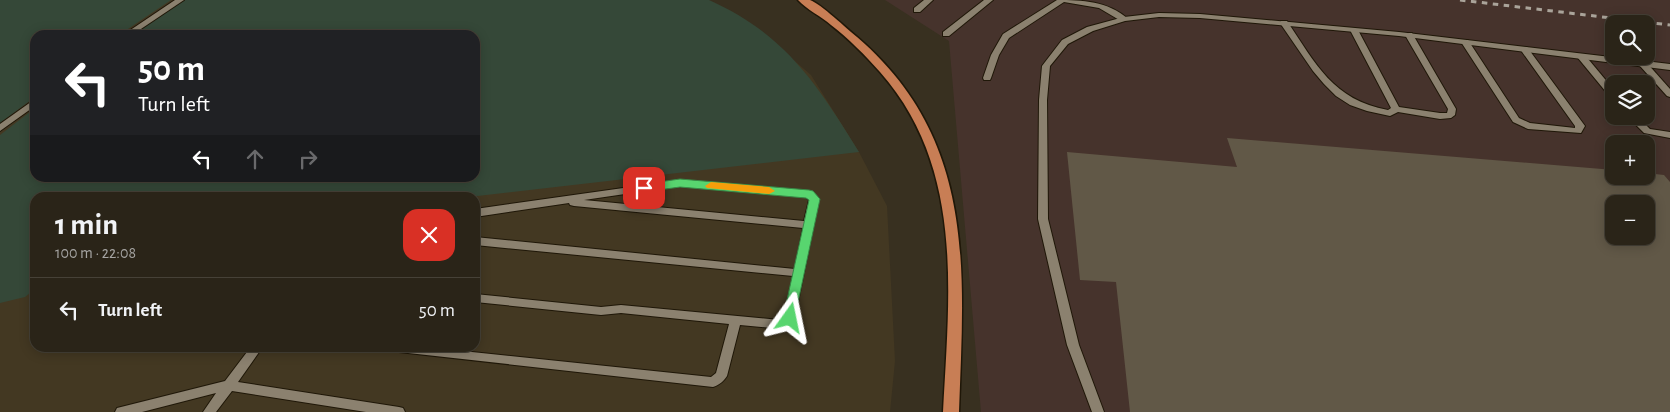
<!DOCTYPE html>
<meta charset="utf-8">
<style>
body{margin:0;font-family:"Alegreya Sans",sans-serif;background:#322c21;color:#f1f3f6;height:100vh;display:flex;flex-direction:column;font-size:19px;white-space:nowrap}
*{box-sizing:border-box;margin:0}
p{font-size:16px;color:#a5a4a2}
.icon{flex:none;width:28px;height:28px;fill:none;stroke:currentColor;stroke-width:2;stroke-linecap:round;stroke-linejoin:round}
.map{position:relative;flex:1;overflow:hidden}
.details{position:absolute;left:30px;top:192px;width:450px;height:160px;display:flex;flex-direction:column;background:#2a2418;border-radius:15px;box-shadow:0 2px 12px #0003,0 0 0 1px #464137}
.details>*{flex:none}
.guide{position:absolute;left:30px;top:30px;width:450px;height:152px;border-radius:15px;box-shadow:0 2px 12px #0003,0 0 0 1px #464137;background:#202124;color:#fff;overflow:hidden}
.fabs{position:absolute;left:1605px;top:15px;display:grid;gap:10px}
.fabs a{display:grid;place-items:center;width:50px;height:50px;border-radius:10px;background:#2a2418;box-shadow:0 2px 12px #0003,0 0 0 1px #464137;font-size:25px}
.pin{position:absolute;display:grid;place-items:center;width:42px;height:42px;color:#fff;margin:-21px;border-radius:10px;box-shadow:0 2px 8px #0006}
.me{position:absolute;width:55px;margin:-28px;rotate:12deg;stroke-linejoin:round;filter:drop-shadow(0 0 4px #0008)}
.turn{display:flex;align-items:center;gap:18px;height:105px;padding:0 25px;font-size:22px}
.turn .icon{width:65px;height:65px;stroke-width:2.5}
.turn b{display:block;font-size:35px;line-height:42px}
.lanes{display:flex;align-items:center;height:48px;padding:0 25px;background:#0003;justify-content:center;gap:25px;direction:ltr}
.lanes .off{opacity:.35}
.round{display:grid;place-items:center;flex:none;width:52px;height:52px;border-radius:15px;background:#322c21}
.head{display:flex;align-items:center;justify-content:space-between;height:85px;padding:0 25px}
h1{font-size:30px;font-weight:600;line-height:38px}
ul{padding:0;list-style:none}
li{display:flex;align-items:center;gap:15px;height:65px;padding:0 25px;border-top:1px solid #464137}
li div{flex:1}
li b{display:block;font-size:19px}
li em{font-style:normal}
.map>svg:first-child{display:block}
</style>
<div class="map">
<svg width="1670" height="412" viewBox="0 0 1670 412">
<rect width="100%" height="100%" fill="#383020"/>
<path fill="#46332c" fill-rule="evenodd" d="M885 0H1670V412H981L949 41ZM1614 24H1646V56H1614ZM1614 84H1646V116H1614ZM1614 144H1646V176H1614ZM1614 204H1646V236H1614Z"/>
<path fill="#433822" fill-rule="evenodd" d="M0 0H707L768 38 811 75 859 152 887 206 895 361 890 412H0ZM35 35H475V178H35ZM35 198H475V348H35Z"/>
<g fill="#354838">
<polygon points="0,0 171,0 119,35 35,35 35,97 0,123"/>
<path d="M185 0H709C785 34 817 84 859 152L460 198H35V289L25 297 0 303V135L35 108V178H475V35H133Z"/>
</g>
<path fill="#615847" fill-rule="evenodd" d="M1227 138 1614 170V176H1646V173L1664 175 1670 182V412H1130L1116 282 1080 280 1067 152 1237 167ZM1614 204H1646V236H1614Z"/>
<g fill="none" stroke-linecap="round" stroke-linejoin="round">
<defs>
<g id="lane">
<polygon points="175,0 184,0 132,35 123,35"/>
<polygon points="924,0 933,0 920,12 914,12 914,8"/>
<polygon points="984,0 993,0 949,36 943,36 943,32"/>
<path d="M1057 0C1082 0 1108 1 1128 19L1124 21H1121L1099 8 1064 2 1009 38 999 55 991 78 990 80H984L983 78 991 55 1003 34Z"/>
<path d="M1281 21H1287C1316 64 1333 100 1388 110L1391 108 1350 30 1354 28 1358 30 1399 107 1440 113H1447L1448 109 1405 35 1409 33H1412L1456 109 1455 115 1451 118 1440 119 1398 112 1390 116 1367 111 1350 105 1336 96 1324 84 1313 71 1280 23Z"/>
<polygon points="1462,40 1468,40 1519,118 1530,123 1575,128 1575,126 1520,49 1521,47 1527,47 1585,126 1581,133 1528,129 1513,122 1461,42"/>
<polygon points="1578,54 1584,54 1614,90 1614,99 1611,98 1578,58"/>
<polygon points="1643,61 1646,62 1670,89 1670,97 1667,96 1640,66 1639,64"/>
<polygon points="35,99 35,106 0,131 0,124"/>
<polygon points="1627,116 1637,116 1650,129 1670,132 1670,138 1644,133"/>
<path d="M680 180 809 191 812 192 819 199 794 321 782 329 740 325 727 376C724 381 719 385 713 387L390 351 388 348H434L711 377 716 373 729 324 621 313 601 315 475 302V294L601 307 621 305 780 320 785 316 793 276 475 245V237L795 269 803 228 574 206 570 205 569 203 475 217V209ZM680 186 806 197 809 200 804 221 584 200Z"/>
<polygon points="250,348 262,348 238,382 399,407 403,408 405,412 366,412 232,391 216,412 203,412 216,393 142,412 115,412 117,408 225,381"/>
</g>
<polygon id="street" points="1159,13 1200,14 1399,32 1670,64 1670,70 1399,36 1200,18 1159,17 1125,21 1093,31 1068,44 1050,66 1047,100 1048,219 1079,345 1104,412 1092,412 1067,345 1038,219 1039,100 1042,66 1062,40 1087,27 1124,17"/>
<path id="primary" d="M798 0C801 0 807 0 810 0 821 4 847 29 857 37 977 140 964 271 959 412H943C949 295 965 168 880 72 865 55 849 39 831 25 821 16 807 10 798 0Z"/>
</defs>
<use href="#lane" stroke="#1f1708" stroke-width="2"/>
<use href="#street" stroke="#1f1708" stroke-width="2"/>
<use href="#primary" stroke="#1f1708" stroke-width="3"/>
<use href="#lane" fill="#8b816f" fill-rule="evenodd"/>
<use href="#street" fill="#8b816f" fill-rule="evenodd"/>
<use href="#primary" fill="#c87e55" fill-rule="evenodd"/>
<polyline stroke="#aaa49a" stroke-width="3" stroke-dasharray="5.5 5.5" stroke-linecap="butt" points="1460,0 1670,25"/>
</g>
<polygon fill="#58d56f" stroke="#398a48" points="680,179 809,190 813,191 820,199 794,321 785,321 783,318 809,200 806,198 680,187 644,192 639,188 644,184"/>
<polygon fill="#f59e0b" points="711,182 769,187 775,191 769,194 707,188 705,186"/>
</svg>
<div class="fabs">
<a><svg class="icon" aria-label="search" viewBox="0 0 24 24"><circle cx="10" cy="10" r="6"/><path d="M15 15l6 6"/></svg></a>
<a><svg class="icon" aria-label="layers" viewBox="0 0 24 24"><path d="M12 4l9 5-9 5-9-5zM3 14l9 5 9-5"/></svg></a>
<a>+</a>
<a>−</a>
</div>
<div class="pin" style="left:644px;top:188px;background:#d93025"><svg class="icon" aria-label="arrive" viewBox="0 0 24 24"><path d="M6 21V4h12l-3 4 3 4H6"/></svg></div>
<svg class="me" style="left:790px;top:318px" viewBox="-20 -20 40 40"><path d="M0-17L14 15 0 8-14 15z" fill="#58d56f" stroke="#fff" stroke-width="4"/></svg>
<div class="guide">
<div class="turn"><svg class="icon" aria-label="left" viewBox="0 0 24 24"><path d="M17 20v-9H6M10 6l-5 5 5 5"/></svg><div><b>50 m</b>Turn left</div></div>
<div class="lanes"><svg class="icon" aria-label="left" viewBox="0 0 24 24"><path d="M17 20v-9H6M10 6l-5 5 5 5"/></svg><svg class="icon off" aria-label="ahead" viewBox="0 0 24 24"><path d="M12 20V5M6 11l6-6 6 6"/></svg><svg class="icon off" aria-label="right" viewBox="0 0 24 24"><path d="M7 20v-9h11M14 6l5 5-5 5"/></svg></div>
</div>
<section class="details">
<div class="head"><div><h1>1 min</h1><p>100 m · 22:08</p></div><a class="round" style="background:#d93025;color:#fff"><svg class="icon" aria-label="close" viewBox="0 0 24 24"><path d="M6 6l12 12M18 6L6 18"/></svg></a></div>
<ul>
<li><svg class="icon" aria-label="left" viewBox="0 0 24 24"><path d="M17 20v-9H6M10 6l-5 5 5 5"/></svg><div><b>Turn left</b></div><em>50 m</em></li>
</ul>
</section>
</div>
